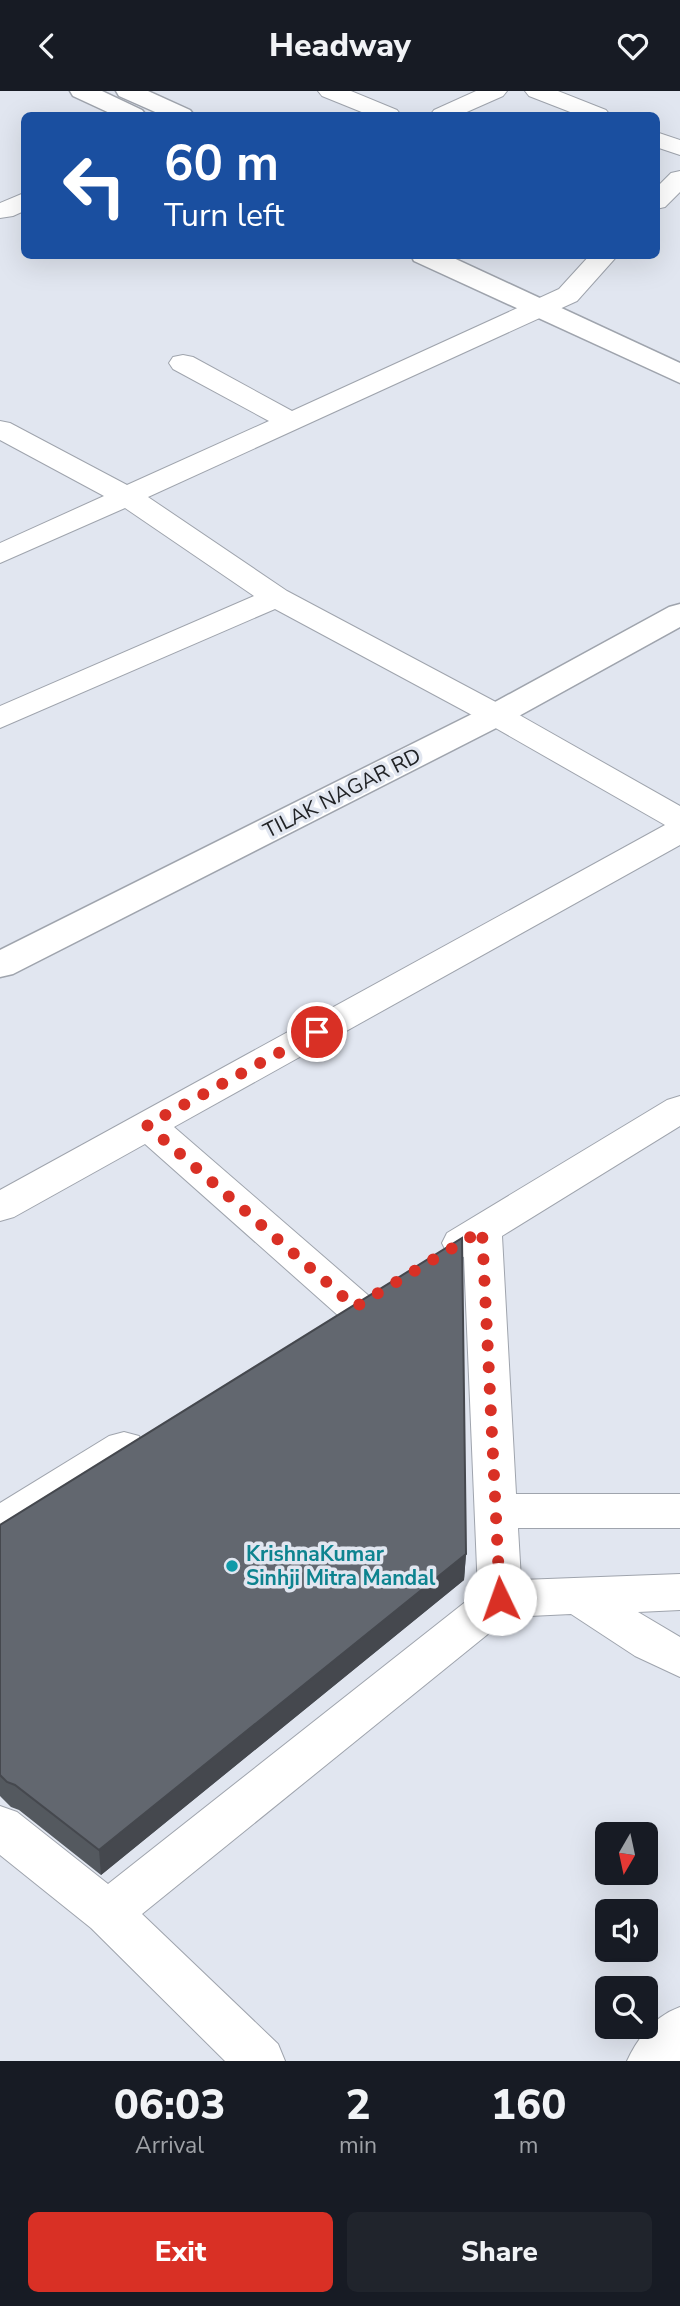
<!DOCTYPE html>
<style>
body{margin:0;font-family:"Nunito Sans",sans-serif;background:#20242c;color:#f1f3f6;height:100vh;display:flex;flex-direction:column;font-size:26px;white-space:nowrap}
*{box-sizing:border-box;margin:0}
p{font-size:23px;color:#9ea1a6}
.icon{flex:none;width:38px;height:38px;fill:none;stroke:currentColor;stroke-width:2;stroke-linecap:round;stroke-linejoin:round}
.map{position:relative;height:1970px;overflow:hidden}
.panel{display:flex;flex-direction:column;background:#171b24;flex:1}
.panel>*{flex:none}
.hud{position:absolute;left:21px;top:21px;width:639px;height:147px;border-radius:10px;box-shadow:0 7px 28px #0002;background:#1a4fa0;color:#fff;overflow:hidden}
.needle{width:46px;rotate:189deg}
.buttons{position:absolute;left:595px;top:1731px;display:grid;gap:14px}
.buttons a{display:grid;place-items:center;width:63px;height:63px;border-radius:10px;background:#171b24;box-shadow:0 7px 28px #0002;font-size:35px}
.pin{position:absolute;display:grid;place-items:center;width:60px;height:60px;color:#fff;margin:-30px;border:4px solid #fff;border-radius:50%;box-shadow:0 2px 7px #0007}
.me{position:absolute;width:77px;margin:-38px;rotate:357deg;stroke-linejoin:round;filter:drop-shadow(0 0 5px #0008)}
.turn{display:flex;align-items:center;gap:24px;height:147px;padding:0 28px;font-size:32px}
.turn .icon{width:91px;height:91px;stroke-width:2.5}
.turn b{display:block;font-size:49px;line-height:60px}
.eta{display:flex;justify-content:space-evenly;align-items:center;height:119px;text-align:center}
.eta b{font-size:42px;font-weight:800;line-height:49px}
.cta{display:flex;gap:14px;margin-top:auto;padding:14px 28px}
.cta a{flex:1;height:80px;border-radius:10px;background:#d93025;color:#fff;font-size:28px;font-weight:800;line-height:80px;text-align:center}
.cta a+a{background:#20242c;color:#f1f3f6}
header{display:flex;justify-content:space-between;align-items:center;height:91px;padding:0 28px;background:#171b24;font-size:32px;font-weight:800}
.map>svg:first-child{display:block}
</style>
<header><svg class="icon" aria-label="back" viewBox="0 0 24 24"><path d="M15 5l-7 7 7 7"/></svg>Headway<svg class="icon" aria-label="heart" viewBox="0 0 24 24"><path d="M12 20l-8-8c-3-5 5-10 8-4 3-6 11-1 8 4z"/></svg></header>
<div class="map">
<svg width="680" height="1970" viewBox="0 0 680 1970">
<rect width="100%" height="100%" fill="#e1e6f0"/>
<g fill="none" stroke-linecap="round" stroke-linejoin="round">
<defs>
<g id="street">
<polygon points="318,0 351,0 397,19 401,24 369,24 322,5"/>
<polygon points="476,0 507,0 503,5 460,24 430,24 434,19"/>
<polygon points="525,0 558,0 606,19 610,24 578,24 529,5"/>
<polygon points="656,41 680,49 680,64 656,56"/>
<polygon points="680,80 680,101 665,116 656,118 656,97 671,82"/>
<polygon points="24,102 24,120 13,125 0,127 0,112"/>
<polygon points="590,164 618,164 577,210 148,406 287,500 507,617 680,715 680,754 174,1036 369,1205 375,1216 369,1227 355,1231 341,1227 145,1053 14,1126 0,1130 0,1099 665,734 485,631 275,518 0,637 0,615 254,505 125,417 0,472 0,452 104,405 0,349 0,330 10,332 127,394 269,330 173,278 169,272 173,266 183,264 193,266 292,320 559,198"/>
<polygon points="680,1005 680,1035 502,1145 516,1403 680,1403 680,1437 518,1437 521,1489 680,1483 680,1519 638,1521 680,1546 680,1586 635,1565 571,1523 509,1526 142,1823 278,1953 285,1970 225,1970 91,1837 0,1764 0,1715 17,1721 108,1793 478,1501 464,1166 447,1162 442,1152 447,1142 667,1009"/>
<polygon points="124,1341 139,1345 145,1357 139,1369 15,1446 0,1451 0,1412 109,1345"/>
<path d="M680 1916V1970H627C638 1946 655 1925 680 1916Z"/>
</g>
<g id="secondary">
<polygon points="70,0 102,0 142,19 146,24 114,24 73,5"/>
<polygon points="116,0 148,0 190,19 194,24 162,24 119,5"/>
<polygon points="411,164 447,164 680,272 680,292 414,170"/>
<polygon points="680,513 680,536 508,631 13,883 0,886 0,859 484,617 669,516"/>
</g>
</defs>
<use href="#street" stroke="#9fa4ad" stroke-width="2"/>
<use href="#secondary" stroke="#9fa4ad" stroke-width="3"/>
<use href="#street" fill="#fff" fill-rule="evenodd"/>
<use href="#secondary" fill="#fff" fill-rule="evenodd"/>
</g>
<polygon fill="#54595f" points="0,1434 466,1463 464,1489 101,1784 19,1719 11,1716 0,1705"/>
<polygon fill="#45484e" points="466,1463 464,1489 101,1784 99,1759"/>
<polygon fill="#62676f" stroke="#45484e" stroke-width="2" points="462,1147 466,1463 99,1759 15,1694 7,1691 0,1684 0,1434"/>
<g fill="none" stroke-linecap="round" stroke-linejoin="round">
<polyline stroke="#d93025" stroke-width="12" stroke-dasharray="0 21.6" points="317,941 147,1034 355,1216 482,1139 500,1508"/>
</g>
<circle fill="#0f9aa8" stroke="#e1e6f0" stroke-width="2.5" cx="232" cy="1475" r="7"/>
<g text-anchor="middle" stroke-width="7" stroke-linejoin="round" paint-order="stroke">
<g font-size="21" fill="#212326" stroke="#e1e6f0">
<text transform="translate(342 702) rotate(-27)" y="7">TILAK NAGAR RD</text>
</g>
<g font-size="21" font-weight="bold" fill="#0d838f" stroke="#e1e6f0" text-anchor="start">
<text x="246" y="1470">KrishnaKumar<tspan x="246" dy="24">Sinhji Mitra Mandal</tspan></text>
</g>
</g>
</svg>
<div class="buttons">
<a><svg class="needle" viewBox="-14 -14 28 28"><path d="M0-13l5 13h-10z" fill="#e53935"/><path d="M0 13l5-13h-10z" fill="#9ea1a6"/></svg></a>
<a><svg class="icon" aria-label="sound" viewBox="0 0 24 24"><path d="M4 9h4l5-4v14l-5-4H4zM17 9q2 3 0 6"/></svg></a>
<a><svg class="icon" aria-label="search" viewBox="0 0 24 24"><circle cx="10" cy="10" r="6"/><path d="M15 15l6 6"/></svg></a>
</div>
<div class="pin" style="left:317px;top:941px;background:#d93025"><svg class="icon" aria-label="arrive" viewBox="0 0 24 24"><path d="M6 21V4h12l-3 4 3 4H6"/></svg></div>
<svg class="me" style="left:500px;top:1508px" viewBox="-20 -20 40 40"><circle r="19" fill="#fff"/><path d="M0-13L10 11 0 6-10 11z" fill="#d93025"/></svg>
<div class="hud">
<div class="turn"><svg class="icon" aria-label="left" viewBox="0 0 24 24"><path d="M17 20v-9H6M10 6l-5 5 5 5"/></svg><div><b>60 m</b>Turn left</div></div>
</div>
</div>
<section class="panel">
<div class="eta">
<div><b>06:03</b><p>Arrival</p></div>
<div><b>2</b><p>min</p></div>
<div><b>160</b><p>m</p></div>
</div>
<div class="cta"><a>Exit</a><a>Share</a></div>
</section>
